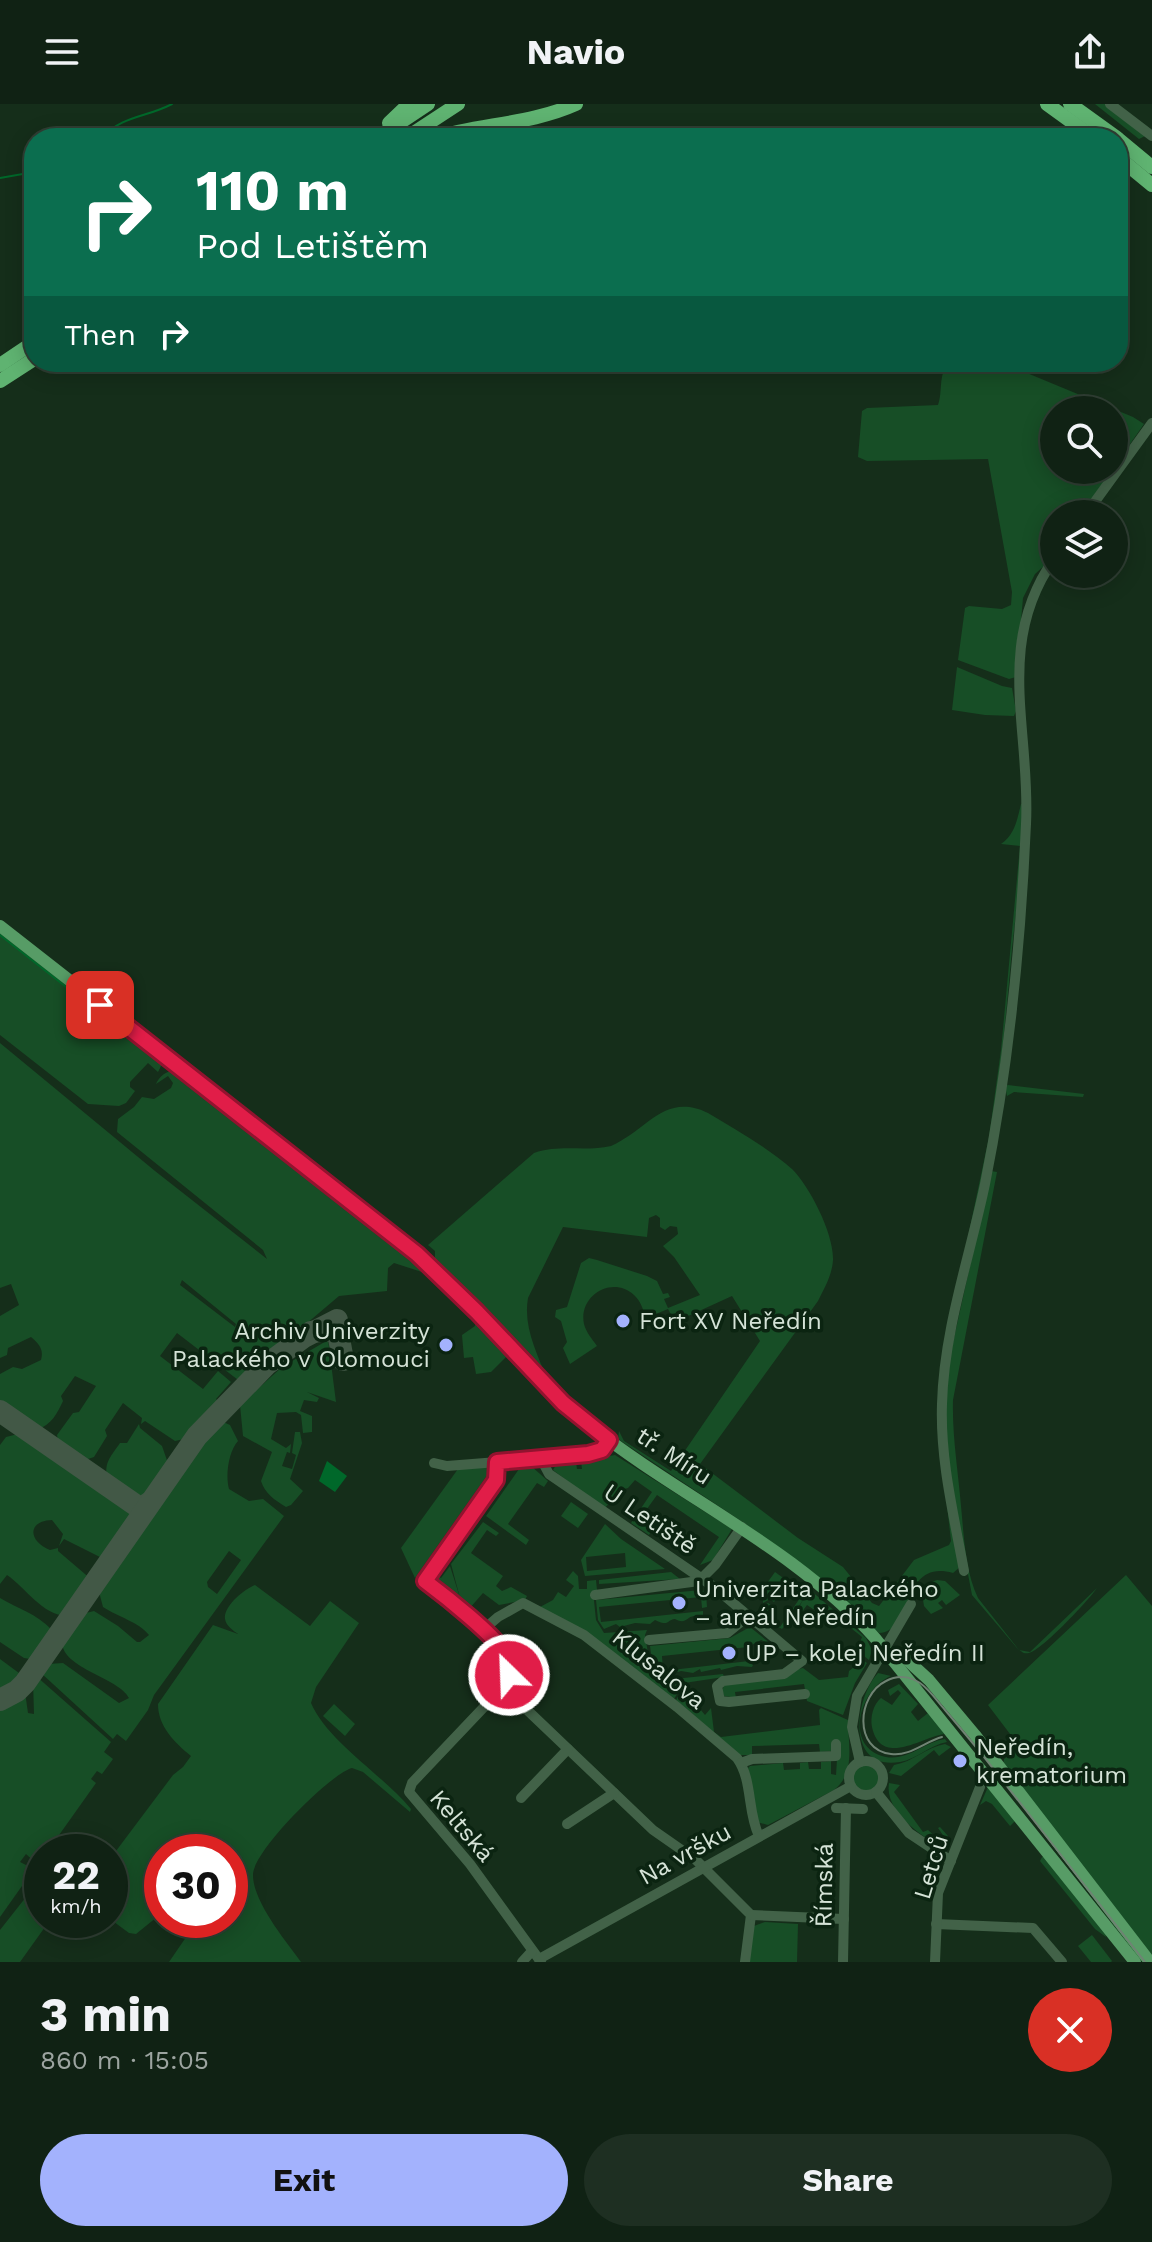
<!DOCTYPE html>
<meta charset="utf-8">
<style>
body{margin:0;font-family:"Work Sans",sans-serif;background:#1e2f22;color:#f1f3f6;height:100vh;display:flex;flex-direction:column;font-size:30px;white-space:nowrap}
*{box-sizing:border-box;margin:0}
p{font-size:26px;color:#9ca4a0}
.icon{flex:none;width:44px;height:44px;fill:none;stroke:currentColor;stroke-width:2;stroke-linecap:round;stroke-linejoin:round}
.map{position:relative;height:1858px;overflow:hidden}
.drawer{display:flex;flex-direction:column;background:#102214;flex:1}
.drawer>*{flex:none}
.banner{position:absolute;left:24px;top:24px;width:1104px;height:244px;border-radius:32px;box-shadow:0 4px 20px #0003,0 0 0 2px #303f34;background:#0b6e4f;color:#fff;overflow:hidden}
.buttons{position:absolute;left:1040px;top:292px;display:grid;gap:16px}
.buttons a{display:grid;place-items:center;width:88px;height:88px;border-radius:50%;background:#102214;box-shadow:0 4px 20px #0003,0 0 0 2px #303f34;font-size:40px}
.speed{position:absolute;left:24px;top:1730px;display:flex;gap:16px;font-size:40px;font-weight:700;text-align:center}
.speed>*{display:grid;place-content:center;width:104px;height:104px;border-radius:50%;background:#102214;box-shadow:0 4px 20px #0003,0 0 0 2px #303f34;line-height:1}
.speed small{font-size:20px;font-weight:400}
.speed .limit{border:12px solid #d22;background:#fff;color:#111}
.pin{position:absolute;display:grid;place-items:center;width:68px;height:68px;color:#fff;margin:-34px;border-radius:16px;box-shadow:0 4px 12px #0006}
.me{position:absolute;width:88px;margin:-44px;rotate:336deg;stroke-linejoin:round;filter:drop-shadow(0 0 6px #0008)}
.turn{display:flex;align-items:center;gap:28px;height:168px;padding:0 40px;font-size:36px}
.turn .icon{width:104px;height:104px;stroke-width:2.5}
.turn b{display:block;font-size:56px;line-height:68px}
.then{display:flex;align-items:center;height:76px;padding:0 40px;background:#0003;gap:16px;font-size:30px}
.round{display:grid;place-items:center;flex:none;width:84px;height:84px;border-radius:42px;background:#1e2f22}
.summary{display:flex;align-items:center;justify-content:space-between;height:136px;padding:0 40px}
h1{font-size:48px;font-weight:700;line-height:60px}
.action{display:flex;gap:16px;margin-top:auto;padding:16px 40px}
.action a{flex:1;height:92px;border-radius:48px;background:#a3b2fd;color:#111;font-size:32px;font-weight:700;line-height:92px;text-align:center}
.action a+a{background:#1e2f22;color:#f1f3f6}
header{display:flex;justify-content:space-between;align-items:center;height:104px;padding:0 40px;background:#102214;font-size:36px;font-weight:700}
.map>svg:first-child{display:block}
</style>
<header><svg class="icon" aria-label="menu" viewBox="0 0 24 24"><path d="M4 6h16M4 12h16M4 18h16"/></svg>Navio<svg class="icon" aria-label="share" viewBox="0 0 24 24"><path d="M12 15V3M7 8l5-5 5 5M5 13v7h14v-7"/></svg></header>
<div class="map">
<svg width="1152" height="1858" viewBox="0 0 1152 1858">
<rect width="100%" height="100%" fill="#152e1a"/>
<g fill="#174e26" fill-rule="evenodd">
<polygon points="1095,0 1107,0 1145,32 1139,35"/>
<path d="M956 259 1027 269 1133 313 1144 320 1114 363V306H1054V366H1112L1081 410H1054V449L1045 461 1035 470 1023 494 1016 573 1009 575 958 556 965 504 969 502 1002 505 1011 501 1012 488 988 355 867 357 858 353 862 307 867 304 938 301C943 288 938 271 948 260Z"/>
<polygon points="957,563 1002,582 1012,584 1016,607 1014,612 985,611 952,606"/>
<path d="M1021 700H1023C1025 748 1017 797 1012 845 1005 924 998 1003 982 1080 966 1156 938 1234 938 1313 938 1362 950 1414 960 1463L953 1469C900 1454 914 1528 879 1529L793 1455 747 1421 618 1335 619 1327 624 1337 671 1367 760 1237 732 1192 675 1218 668 1205 646 1214C643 1206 641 1197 634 1191 613 1171 578 1191 584 1220 586 1228 592 1235 597 1242L570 1260 563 1244 567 1238 561 1217 555 1213 556 1206 567 1203 581 1159 589 1154 597 1156 647 1172 657 1177 663 1190 668 1189 670 1193 664 1195 668 1204 700 1191 674 1153 663 1142 678 1130 677 1123 670 1122 665 1126 660 1123V1114L656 1111 649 1114 647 1133 563 1123 528 1194C523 1223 537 1249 547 1275L435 1155V1147L428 1141 534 1049C560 1040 585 1048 611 1042 648 1026 664 988 708 1009 736 1026 767 1043 792 1065 810 1083 834 1130 833 1156 832 1171 825 1183 818 1197L700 1360 798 1434 843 1463 872 1499 879 1502 914 1456 949 1441 951 1437 938 1320 941 1261 989 1033 1001 946 1020 742 1001 740C1015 730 1017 716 1021 700Z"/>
<polygon points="0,827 161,955 161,962 158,968 148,959 130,978 130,983 135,987 126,999 119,1002 88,1000 0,931"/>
<path d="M0 939 155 1067 267 1155 263 1146 117 1028 118 1015 134 1003 142 993 154 995 171 984 173 979 168 972 156 980C160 971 170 964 180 968L416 1153 414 1156 449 1188 507 1252 491 1268 476 1270 473 1253 464 1254 462 1231 475 1222V1219L425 1169 394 1159 388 1164 387 1187 339 1192 260 1259 242 1279 177 1229 160 1252 203 1285 218 1267 231 1278 216 1295 219 1298 232 1287V1288L189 1334 175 1337 145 1317 141 1320 142 1314 123 1299 105 1326 107 1332 94 1353 82 1357 59 1341 57 1331 73 1309 79 1308 96 1282 75 1272 61 1292 63 1297C57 1310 51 1321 38 1325L0 1304V1270L13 1263 22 1265 41 1256C44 1245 39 1240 31 1233L8 1244 7 1251 0 1254V1212L19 1201 11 1180 0 1184ZM182 1176 236 1220 235 1223 180 1181Z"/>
<polygon points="1008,981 1084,990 1083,993 1014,988 1007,992 1005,982"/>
<path d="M991 1067 997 1068 953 1296C952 1332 958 1366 961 1402 964 1432 965 1467 978 1494L1019 1546 1030 1548 1097 1484C1088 1497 1042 1546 1029 1549 1023 1550 1022 1548 1017 1544L972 1491 953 1392 945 1324 948 1261Z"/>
<path d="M328 1236 336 1298 307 1288 319 1294 317 1298 304 1296 300 1307 312 1312V1328L303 1329 301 1311 296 1308 277 1309 271 1335 286 1344 291 1340 290 1349 287 1348 282 1362 292 1365 296 1351 292 1349 295 1328H300L302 1339 290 1375 303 1387 291 1401 286 1403C275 1396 265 1390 261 1377L272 1348 243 1332 240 1301 282 1263Z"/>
<path d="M221 1317 230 1321 238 1337C229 1347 225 1370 229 1385L249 1397 263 1395 284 1412 154 1591 148 1606 126 1637 117 1630 113 1635 41 1569 42 1564 48 1560 63 1559 119 1599 129 1594C119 1573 54 1563 63 1533 65 1525 73 1517 78 1511L94 1507 118 1522 137 1538H140L149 1531C139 1518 118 1513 103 1503L98 1484 194 1344ZM229 1447 241 1456 217 1490 208 1483 207 1478Z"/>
<path d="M139 1320 140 1324 162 1342 169 1362 150 1392 135 1391 107 1372C104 1358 112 1351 120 1339H127Z"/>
<path d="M18 1330 127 1402 136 1412 106 1456 64 1435 59 1442 63 1430 52 1416C27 1417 28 1437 50 1446L58 1444V1447L92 1476 67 1512C42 1511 26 1484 7 1471L0 1480V1341L6 1333Z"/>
<polygon points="615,1351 732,1425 713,1456 700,1461 719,1433 657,1391 644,1409 657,1418 649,1431 631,1419 652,1388 635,1376 628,1384 621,1386 604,1405 553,1366 557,1359 576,1358 577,1365 582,1365 581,1357"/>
<polygon points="531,1362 548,1377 544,1383 537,1379 508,1420 529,1436 526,1441 486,1412 519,1365"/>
<polygon points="488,1363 492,1365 491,1376 486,1373 415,1474 401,1444 458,1365"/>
<polygon points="571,1398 588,1410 578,1424 561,1412"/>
<polygon points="483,1418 499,1429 496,1432 487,1426 471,1449 503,1472 496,1482 502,1487 511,1483 527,1492 525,1496 499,1501 483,1489 469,1505 460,1494 451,1460"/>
<path d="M605 1420 621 1435 665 1465 585 1472 581 1456ZM625 1449 626 1463 587 1467 586 1453Z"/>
<polygon points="450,1462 462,1500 433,1477 434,1470 441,1474"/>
<polygon points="573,1467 578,1472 579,1485 587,1485 587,1477 596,1476 597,1486 593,1487 596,1516 604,1529 647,1526 645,1531 650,1561 664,1576 723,1570 724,1573 684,1579 674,1595 540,1503 553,1496 558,1488 566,1493 574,1482 566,1476"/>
<polygon points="671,1468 680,1475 599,1480 599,1476"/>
<polygon points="775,1468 793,1481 809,1485 866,1534 872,1546 869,1556 864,1552 864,1543 860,1538 862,1533 826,1504 813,1505 807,1501 796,1516 793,1514 803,1496 792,1512 790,1512 790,1515 782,1525 763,1514 763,1502 768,1499 771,1501 764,1513 780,1523 800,1494 784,1483 774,1498 770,1495 763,1499 762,1486"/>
<polygon points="1126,1471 1152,1502 1152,1851 1003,1662 1004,1655 1020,1643 988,1601"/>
<polygon points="937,1476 945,1477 960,1491 946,1501 942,1496 938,1499 943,1504 931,1510 924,1502 922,1490 929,1479"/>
<path d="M255 1481 310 1522 330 1497 359 1519 316 1583 311 1599C327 1637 383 1671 411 1705L410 1708 363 1668 352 1664C330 1670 252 1748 253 1771 253 1798 286 1837 301 1858H169L193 1823 183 1816H230V1748H162V1809L136 1830 129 1829 110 1815V1781L118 1775 110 1769V1755L173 1671 183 1663 191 1652C174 1638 158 1622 158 1600L213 1521 238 1530C234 1527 226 1522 225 1515 223 1502 245 1485 255 1481Z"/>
<path d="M701 1486 706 1489 707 1503 702 1504 701 1493 599 1503 601 1518 703 1507V1515L694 1512C686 1513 686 1521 675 1515 666 1516 670 1523 655 1516L650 1520 635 1519 620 1523 616 1520 604 1525 598 1516 596 1496Z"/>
<path d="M0 1494C18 1505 36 1509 52 1526L53 1533 36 1556 24 1554 0 1538Z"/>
<polygon points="750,1523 771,1540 761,1536 748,1543 662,1552 663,1567 749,1557 753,1561 752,1563 737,1562 721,1566 720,1564 701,1568 700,1565 693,1569 681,1567 664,1572 653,1563 650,1542 730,1534"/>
<polygon points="0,1555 19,1569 22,1577 15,1584 0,1591"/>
<polygon points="863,1556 867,1559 855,1579 843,1611 807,1597 804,1580 735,1588 736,1594 724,1592 722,1586 725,1580 803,1564 819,1576 848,1573 849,1567"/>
<path d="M878 1569 891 1572C859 1585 843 1644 886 1653 908 1657 924 1638 945 1635L947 1638C930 1641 917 1655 900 1658 846 1667 854 1595 878 1569Z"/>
<polygon points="36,1572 111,1638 104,1648 113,1655 102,1670 97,1667 91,1675 96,1679 47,1748 42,1748 42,1755 38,1761 26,1750 20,1758 34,1765 0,1813 0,1601 25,1588 28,1609 34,1610 33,1577"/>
<path d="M899 1580 918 1600 911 1608 918 1617 928 1609 939 1620 944 1630C922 1633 881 1664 872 1623 870 1613 873 1601 881 1594L892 1601 901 1589 898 1586 890 1592 888 1586Z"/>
<path d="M679 1591 695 1599 705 1611 711 1604 714 1628 721 1633 820 1621 819 1606 821 1604 848 1616C848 1640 856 1669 834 1686L768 1721 757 1718 747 1665 750 1662 783 1659 784 1666 800 1665V1659L808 1658 809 1665H821V1658L831 1657V1670L836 1671 838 1640 831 1647 820 1648 819 1640 752 1642V1651H740L676 1596Z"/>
<polygon points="334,1600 355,1620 345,1632 323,1612"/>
<path d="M945 1640 951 1643 939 1652 934 1646 901 1672 889 1669 894 1661C913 1658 926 1643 945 1640Z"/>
<circle cx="866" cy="1674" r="13"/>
<path d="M889 1679 900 1681 894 1688 923 1728 928 1726 940 1737 945 1734 938 1724 940 1723 948 1732 943 1744C922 1733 884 1707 889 1679Z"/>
<polygon points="988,1683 1015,1717 1010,1722 992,1700 986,1697 980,1701"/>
<polygon points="1042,1753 1047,1753 1105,1827 1106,1833 1095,1825 1040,1757"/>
<polygon points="26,1793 42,1804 42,1816 50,1816 20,1858 0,1858 0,1826"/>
<polygon points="765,1818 798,1820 797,1858 748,1858 754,1822"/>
<polygon points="1092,1831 1112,1857 1111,1858 1091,1858 1078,1842"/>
</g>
<polygon fill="#00682a" points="327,1357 347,1372 335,1388 319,1377"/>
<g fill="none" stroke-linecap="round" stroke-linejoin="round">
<g stroke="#00682a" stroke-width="2">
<path d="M101 34C124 11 145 14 172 0"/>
<polyline points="0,74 34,68"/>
<polyline points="0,831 158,955"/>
<polyline points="178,970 360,1112"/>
</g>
<g stroke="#425846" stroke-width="22">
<polyline points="311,1228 330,1226 338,1229 343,1256"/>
<polyline points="0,1307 137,1402 143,1403 149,1399"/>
<polyline points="0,1596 17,1587 25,1579 197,1332 266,1261 304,1233 337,1216"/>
</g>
<g stroke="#426248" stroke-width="10">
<polyline points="1110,0 1152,32"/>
<polyline points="1086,410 1152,319"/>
<polyline points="541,1355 549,1370 714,1483 802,1557 784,1570 723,1577 717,1582 720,1597 729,1598 805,1590"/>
<path d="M497 1358 496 1376 425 1477C443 1490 506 1539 510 1559 512 1568 508 1576 503 1583L412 1679 409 1688 470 1760 541 1858"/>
<polyline points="434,1359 447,1362 583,1351 602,1346 609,1336"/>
<path d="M964 1467C954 1412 940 1356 942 1300 944 1225 970 1152 985 1080 1008 966 1021 836 1026 720 1031 627 994 540 1054 455"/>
<polyline points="595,1491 699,1477 715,1461 742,1423"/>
<path d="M483 1526 498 1513 523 1499 584 1531 677 1603 737 1654C753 1676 747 1708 759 1732"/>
<polyline points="649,1536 727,1529 748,1512"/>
<polyline points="503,1583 653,1726 696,1756 751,1811 745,1858"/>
<circle cx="866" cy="1674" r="17"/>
<polyline points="860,1658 852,1623 857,1592 911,1500"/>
<polyline points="741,1659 752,1655 836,1652 836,1640"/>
<polyline points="876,1688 909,1729 951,1757"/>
<polyline points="521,1694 568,1645"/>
<polyline points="836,1704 863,1705"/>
<polyline points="567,1720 614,1689"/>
<polyline points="751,1811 844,1815"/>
<polyline points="936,1820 1033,1824 1062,1858"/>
<polyline points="539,1855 851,1682"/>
<polyline points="522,1858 532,1847"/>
<polyline points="843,1858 846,1704"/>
<polyline points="935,1858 938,1789 980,1683"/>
</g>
<g stroke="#579c66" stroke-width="12">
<path d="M0 822 400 1135C433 1163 465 1195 495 1227 525 1260 554 1294 589 1321 683 1395 795 1444 875 1534L1135 1858"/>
<polyline points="884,1547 905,1554 929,1576 975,1631 1150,1858"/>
</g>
<g stroke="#5fb371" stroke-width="14">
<polyline points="1047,0 1094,34"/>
<polyline points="1070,0 1117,34"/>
<polyline points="389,19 409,0"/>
<polyline points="377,34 428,0"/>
<polyline points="406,34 458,0"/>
<path d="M434 34C481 20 532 20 576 0"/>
<polyline points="1118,35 1152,63"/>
<polyline points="1118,53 1152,81"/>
<polyline points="0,261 34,238"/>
<polyline points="0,277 34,255"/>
</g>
<path stroke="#6f8373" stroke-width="2" d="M942 1633C926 1637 909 1653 891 1650 853 1646 857 1591 886 1577 897 1571 910 1572 920 1579 930 1586 937 1597 945 1606 962 1626 979 1646 995 1667 1045 1731 1095 1794 1145 1858"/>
</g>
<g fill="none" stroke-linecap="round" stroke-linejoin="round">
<defs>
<path id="route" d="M100 901 417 1150 477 1208 563 1299 609 1336 602 1346 588 1350 497 1358 496 1376 425 1477C445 1492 496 1532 507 1552 511 1559 510 1564 509 1571"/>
</defs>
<use href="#route" stroke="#92132f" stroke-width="20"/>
<use href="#route" stroke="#e11d48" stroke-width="14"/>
</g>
<g fill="#a3b2fd" stroke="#0b2411" stroke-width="3">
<circle cx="623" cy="1217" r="8"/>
<circle cx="446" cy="1241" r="8"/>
<circle cx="679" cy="1499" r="8"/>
<circle cx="729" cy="1549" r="8"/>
<circle cx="960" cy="1657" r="8"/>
</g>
<g text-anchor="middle" stroke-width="7" stroke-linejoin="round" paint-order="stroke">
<g font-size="24" fill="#d5e3d7" stroke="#0b2411" text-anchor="start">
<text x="639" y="1225">Fort XV Neředín</text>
<text x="430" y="1235" text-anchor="end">Archiv Univerzity<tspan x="430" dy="28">Palackého v Olomouci</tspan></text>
<text x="695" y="1493">Univerzita Palackého<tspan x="695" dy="28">– areál Neředín</tspan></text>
<text x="745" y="1557">UP – kolej Neředín II</text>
<text x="976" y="1651">Neředín,<tspan x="976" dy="28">krematorium</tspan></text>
</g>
<g font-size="24" fill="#d5e3d7" stroke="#0b2411">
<text transform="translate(674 1352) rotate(33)" y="8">tř. Míru</text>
<text transform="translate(650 1415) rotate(34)" y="8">U Letiště</text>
<text transform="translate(659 1565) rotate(39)" y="8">Klusalova</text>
<text transform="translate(462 1722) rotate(50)" y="8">Keltská</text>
<text transform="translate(685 1750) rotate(-29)" y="8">Na vršku</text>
<text transform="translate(931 1763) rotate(-73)" y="8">Letců</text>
<text transform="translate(824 1781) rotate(-89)" y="8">Římská</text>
</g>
</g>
</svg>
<div class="buttons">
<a><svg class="icon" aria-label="search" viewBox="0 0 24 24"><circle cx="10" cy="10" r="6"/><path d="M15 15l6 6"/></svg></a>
<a><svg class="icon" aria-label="layers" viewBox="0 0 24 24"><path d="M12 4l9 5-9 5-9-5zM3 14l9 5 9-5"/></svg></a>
</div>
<div class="speed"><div>22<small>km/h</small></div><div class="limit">30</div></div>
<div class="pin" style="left:100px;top:901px;background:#d93025"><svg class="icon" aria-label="arrive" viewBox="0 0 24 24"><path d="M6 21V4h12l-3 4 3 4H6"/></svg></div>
<svg class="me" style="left:509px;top:1571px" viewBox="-20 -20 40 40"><circle r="17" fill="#e11d48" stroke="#fff" stroke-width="3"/><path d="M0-11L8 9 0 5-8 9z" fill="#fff"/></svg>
<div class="banner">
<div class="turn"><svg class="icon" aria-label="right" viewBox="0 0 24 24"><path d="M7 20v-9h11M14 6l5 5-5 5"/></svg><div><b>110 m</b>Pod Letištěm</div></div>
<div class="then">Then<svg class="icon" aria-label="right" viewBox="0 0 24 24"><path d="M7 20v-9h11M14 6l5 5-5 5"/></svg></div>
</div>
</div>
<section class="drawer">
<div class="summary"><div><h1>3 min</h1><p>860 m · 15:05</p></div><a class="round" style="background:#d93025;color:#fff"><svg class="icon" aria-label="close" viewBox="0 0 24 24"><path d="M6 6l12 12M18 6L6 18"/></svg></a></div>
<div class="action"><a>Exit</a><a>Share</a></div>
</section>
